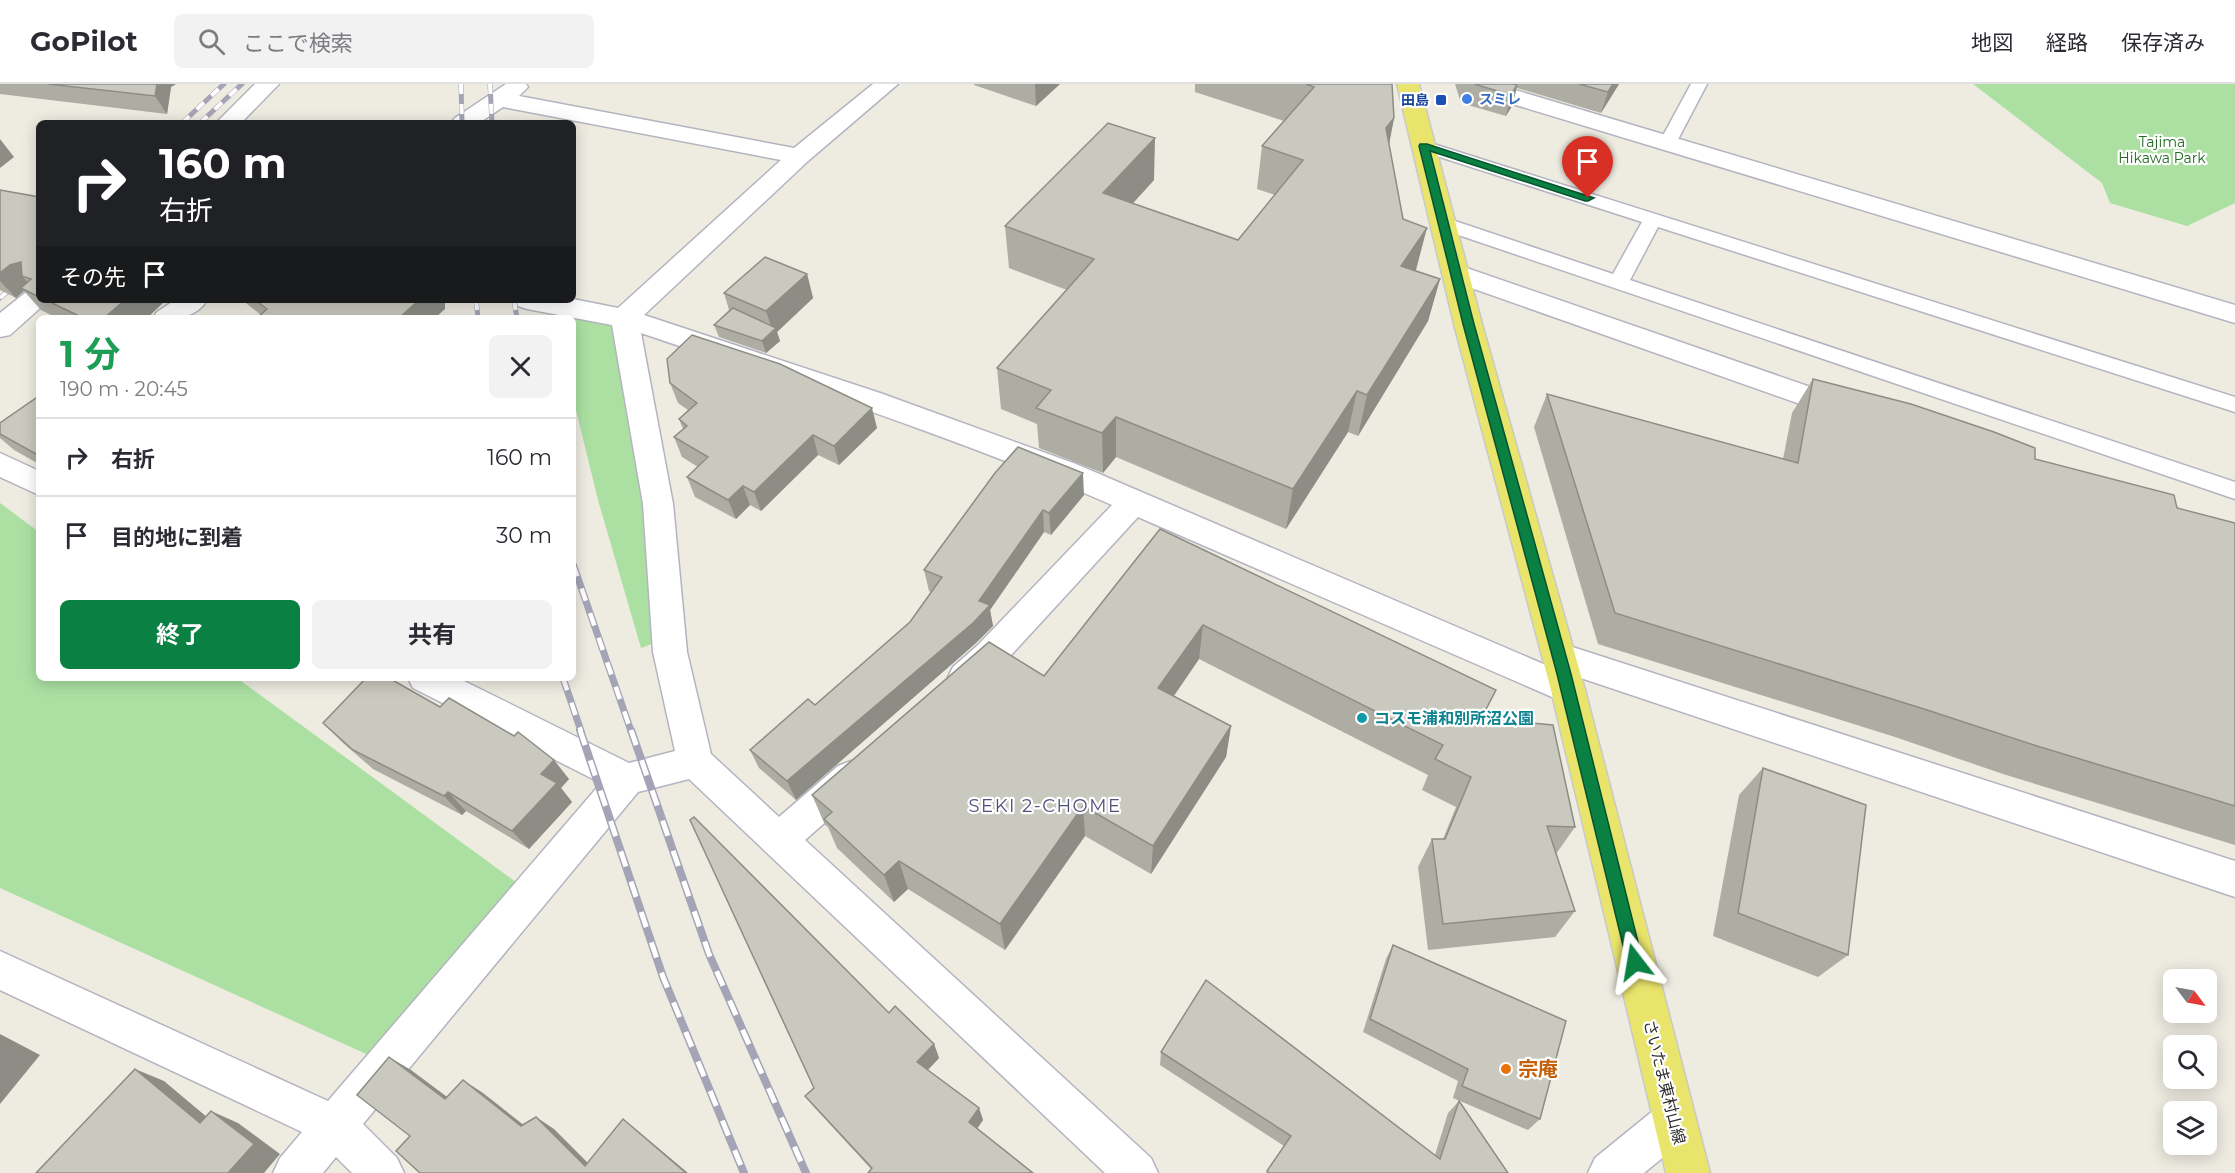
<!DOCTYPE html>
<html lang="ja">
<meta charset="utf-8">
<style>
body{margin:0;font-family:Montserrat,"Noto Sans JP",sans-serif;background:#f2f2f3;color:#2b2b33;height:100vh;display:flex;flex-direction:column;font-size:22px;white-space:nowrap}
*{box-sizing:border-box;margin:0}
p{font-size:20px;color:#7c7c81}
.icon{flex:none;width:33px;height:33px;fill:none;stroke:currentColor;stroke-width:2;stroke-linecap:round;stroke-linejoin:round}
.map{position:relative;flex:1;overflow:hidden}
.sheet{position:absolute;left:36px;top:231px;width:540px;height:366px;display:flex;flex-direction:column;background:#fff;border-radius:9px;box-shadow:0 3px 15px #0003}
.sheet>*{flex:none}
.hud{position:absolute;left:36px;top:36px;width:540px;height:183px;border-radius:9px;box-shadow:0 3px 15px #0003;background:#202124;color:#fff;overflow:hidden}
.needle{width:39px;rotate:122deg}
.buttons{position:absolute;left:2163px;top:885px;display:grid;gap:12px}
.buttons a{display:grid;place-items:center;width:54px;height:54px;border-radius:9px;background:#fff;box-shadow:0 3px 15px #0003;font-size:30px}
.pin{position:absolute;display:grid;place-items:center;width:51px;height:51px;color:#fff;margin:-62px -26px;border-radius:50% 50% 50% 0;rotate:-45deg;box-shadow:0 0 6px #0007}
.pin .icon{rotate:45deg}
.me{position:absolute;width:66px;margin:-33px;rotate:346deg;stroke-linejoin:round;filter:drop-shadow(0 0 4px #0008)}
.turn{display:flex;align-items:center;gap:21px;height:126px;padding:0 24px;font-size:27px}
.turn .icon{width:78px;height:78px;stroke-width:2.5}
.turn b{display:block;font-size:42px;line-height:51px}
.then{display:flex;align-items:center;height:57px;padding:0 24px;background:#0003;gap:12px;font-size:22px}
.round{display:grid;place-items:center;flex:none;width:63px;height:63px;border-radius:9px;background:#f2f2f3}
.headline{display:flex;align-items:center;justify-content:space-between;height:102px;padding:0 24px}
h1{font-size:36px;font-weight:700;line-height:45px;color:#1e9e55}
.action{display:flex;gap:12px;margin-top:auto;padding:12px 24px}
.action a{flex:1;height:69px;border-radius:9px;background:#0b8043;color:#fff;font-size:24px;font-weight:700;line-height:69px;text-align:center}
.action a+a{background:#f2f2f3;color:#2b2b33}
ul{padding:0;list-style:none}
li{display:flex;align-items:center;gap:18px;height:78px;padding:0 24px;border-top:2px solid #e1e1e2}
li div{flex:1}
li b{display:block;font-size:22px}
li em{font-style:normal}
header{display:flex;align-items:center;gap:36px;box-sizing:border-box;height:84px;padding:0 30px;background:#fff;border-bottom:2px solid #e1e1e2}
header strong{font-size:28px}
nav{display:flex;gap:33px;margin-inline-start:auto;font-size:21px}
.search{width:420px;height:54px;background:#f2f2f3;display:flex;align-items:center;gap:15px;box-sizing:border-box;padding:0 21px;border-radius:9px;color:#7c7c81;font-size:22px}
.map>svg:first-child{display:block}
</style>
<header>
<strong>GoPilot</strong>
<div class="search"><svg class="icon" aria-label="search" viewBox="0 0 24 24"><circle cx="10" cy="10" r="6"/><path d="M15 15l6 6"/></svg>ここで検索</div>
<nav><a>地図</a><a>経路</a><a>保存済み</a></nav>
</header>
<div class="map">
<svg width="2235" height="1089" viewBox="0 0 2235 1089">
<rect width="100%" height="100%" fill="#eeebe1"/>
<g fill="#abe0a2">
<polygon points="1973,0 2235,0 2235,119 2187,142 2110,119 2102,99"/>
<polygon points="552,228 616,238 648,424 657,558 641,564 598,416 573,314 573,234 553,234"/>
<polygon points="0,419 39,448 39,594 237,594 520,801 375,974 0,804"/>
</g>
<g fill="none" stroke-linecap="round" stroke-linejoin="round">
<defs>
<g id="service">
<polygon points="1691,0 1707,0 1674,63 1662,63 1659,59"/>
<polygon points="1424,57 2235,313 2235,328 1658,143 1630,196 2235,398 2235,415 1438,144 1436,140 1438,136 1452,136 1613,190 1642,138 1418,66 1415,62 1418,58"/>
</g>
<g id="minor">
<polygon points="255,0 279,0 241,39 216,39"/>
<path d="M506 0H526L528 3 519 12 794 64 873 0H898L808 77 644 231 880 309 1076 380 1548 582 1543 573 1548 563 1560 559 2235 777V813L1557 586 1580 596 1585 606 1580 616 1568 620 1138 433 1002 581C986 595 976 611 953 603L948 593 953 583 978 561 1112 421C959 354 799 303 641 249L673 420 687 568 711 670 779 733 838 682 851 677 864 682 869 693 864 704 805 756 1151 1074 1158 1089H1105L689 695 638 708 363 1040 397 1074 404 1089H352L336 1073 323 1089H273L280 1074 302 1048 0 906V867L328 1017 601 699 413 604 408 594H458L629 679 675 667 653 568 643 420 612 241 527 225 518 222 514 216 573 215 618 224 781 76 503 23 479 39H451L455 34Z"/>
<polygon points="1460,0 1495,0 2235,221 2235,239 1463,5"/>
<polygon points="1455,180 1854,318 1858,325 1854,332 1844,335 1834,332 1446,195 1442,189 1446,183"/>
<polygon points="39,202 39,216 48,217 10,251 0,253 0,229 30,205"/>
<path d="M175 216H207C195 236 175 234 153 234L157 228Z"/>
<polygon points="0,369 39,387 39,411 0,393"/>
</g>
<polygon id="tertiary" points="1674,1016 1689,1022 1695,1037 1689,1052 1644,1089 1588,1089 1595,1074 1659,1022"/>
<polygon id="primary" points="1397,0 1419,0 1482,240 1585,606 1710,1089 1666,1089 1551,606 1454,240"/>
</defs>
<use href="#service" stroke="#b4b4c0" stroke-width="3"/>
<use href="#minor" stroke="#b4b4c0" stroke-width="3"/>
<use href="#tertiary" stroke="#b4b4c0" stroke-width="3"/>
<use href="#primary" stroke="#c9c9c9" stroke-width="3"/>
<use href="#service" fill="#fff" fill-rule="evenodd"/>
<use href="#minor" fill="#fff" fill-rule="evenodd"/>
<use href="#tertiary" fill="#fff" fill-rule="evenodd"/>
<use href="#primary" fill="#e9e46b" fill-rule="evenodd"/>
<defs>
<g id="rail-far2">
<polyline points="461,0 462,39"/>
<polyline points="490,0 492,39"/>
<polyline points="182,39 224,0"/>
<polyline points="200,39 242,0"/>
<polyline points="0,214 39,181"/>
<polyline points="476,216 478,234"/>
<polyline points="514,216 517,234"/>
</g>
<g id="rail-far1">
<polyline points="573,480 631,647"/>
<polyline points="563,594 581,647"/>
</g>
<g id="rail">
<polyline points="580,646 663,893 744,1089"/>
<polyline points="631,646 709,870 806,1089"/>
</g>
</defs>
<use href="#rail-far2" stroke="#a5a4b6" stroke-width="5"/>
<use href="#rail-far1" stroke="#a5a4b6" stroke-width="7"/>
<use href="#rail" stroke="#a5a4b6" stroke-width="8"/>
<use href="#rail-far2" stroke="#fff" stroke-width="4" stroke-dasharray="10" stroke-linecap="butt"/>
<use href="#rail-far1" stroke="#fff" stroke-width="4.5" stroke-dasharray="13" stroke-linecap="butt"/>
<use href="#rail" stroke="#fff" stroke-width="5" stroke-dasharray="16" stroke-linecap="butt"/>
</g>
<g fill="#aeada4">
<polygon points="0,0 176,0 171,3 167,30 0,10"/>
<polygon points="974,0 1060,0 1036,22 974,1"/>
<polygon points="1195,0 1392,0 1394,34 1389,60 1403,135 1416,186 1415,187 1440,195 1428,237 1358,352 1348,348 1286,445 1116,373 1103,389 1039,364 1037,340 1001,325 997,284 1067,206 1009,184 1005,142 1154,96 1133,119 1238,156 1275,111 1257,105 1262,62 1284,37 1195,8"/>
<polygon points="1455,0 1619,0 1601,29 1517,4 1512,22 1506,32 1461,19"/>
<polygon points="0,106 39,213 39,216 166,216 147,234 57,234 41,226 24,207 16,214 0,206"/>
<polygon points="807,190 813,214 777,248 780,257 766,269 719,253 714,241 729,226 724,209"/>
<polygon points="242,216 445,216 445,225 261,231"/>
<polygon points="1813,295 2035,375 2177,424 2235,439 2235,761 2003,690 1895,653 1598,560 1534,343 1547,310 1783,375 1792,329"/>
<polygon points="670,299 877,344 839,381 818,371 761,427 750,421 736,435 695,413 687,393 698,383 682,373 674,353 683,345 679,335 688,326 678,319"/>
<polygon points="39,312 39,380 14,366 0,354 0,339"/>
<polygon points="995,389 1084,411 1051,451 1044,448 990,526 993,542 976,559 796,716 759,684 750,666 815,621 910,538 931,508 929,507 924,486"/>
<polygon points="1160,445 1483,633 1532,639 1575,743 1556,770 1575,827 1555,853 1428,866 1418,783 1432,755 1443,755 1456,723 1422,706 1428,691 1199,575 1174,612 1231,642 1226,673 1151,790 1085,752 1005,866 908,805 894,818 837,764 828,743 825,741 812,711 1044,592"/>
<polygon points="440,623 569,695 561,704 572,718 529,765 466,727 462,731 373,685 343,659 323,639"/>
<polygon points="1763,684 1848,871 1818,893 1713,852 1739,711"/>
<polygon points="1393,861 1540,1035 1528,1046 1453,1014 1458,997 1363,948 1386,875"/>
<polygon points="889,929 934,960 939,974 928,986 979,1024 983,1036 977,1045 871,1085 815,1024 805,1012"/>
<polygon points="1161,968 1435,1071 1448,1029 1459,1017 1508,1089 1266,1089 1284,1062 1160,981"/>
</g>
<g fill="#8d8d86">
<polygon points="157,0 176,0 171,3 167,30 155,12"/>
<polygon points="1035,0 1060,0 1036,22"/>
<polygon points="1613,0 1619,0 1601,29 1608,8"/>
<polygon points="1517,1 1512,22 1506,32 1511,11"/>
<polygon points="1394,34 1386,76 1386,44"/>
<polygon points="1155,54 1154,96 1104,151 1103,109"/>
<polygon points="0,55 14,73 0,84"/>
<polygon points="1427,144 1416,186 1391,224 1401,182"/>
<polygon points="21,178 31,195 22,192 31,202 21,204 24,207 16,214 0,197 0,189 10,181"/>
<polygon points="807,190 813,214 777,248 780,257 766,269 762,257 773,248 766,227"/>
<polygon points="1440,195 1428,237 1358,352 1367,311"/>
<polygon points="125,216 166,216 147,234 104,234"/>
<polygon points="419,216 445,216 445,225 435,234 399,234"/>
<polygon points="1357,307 1348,348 1286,445 1293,405"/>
<polygon points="872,324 877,344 839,381 834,362"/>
<polygon points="1116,333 1116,373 1103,389 1102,349"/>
<polygon points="813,351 818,371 761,427 754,408"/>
<polygon points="1083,389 1084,411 1051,451 1049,429"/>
<polygon points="743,402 750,421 736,435 728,416"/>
<polygon points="1043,426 1044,448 990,526 993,542 976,559 796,716 787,697 979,517"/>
<polygon points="1203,541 1199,575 1157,636 1158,604"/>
<polygon points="1231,642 1226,673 1151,790 1153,762"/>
<polygon points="554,676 569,695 561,704 572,718 529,765 512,747 541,690"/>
<polygon points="448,708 466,727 462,731 444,712"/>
<polygon points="1083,722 1085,752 1005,866 1000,840"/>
<polygon points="899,777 908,805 894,818 884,791"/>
<polygon points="0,950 40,971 0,1020"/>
<polygon points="934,960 939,974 923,991 917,978"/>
<polygon points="389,973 411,986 466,1027 445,1015"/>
<polygon points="135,985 164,997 227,1050 200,1039"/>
<polygon points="463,996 483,1009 539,1053 521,1042"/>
<polygon points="979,1024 983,1036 973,1050 969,1038"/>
<polygon points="211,1027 238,1039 280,1070 264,1089 228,1089"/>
<polygon points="536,1033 554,1045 598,1089 585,1082"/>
<polygon points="623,1035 638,1047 688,1089 686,1089"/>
</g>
<g fill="#cac9bf" stroke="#8d8d86" stroke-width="1.5">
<polygon points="48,0 157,0 155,12"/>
<polygon points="1306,0 1392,0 1394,34 1386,44 1403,135 1427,144 1401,182 1440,195 1367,311 1357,307 1293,405 1116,333 1102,349 1036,324 1051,306 997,284 1094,175 1005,142 1108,39 1155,54 1103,109 1238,156 1303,76 1262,62 1314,3"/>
<polygon points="1474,0 1513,0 1517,1 1511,11"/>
<polygon points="1579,0 1613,0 1608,8"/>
<polygon points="0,106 39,113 39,213 21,204 31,195 22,192 21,178 10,181 0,189"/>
<polygon points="765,173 807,190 766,227 724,209"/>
<polygon points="46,216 125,216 104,234 83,234"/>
<polygon points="255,216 419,216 399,234 257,234 267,225"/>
<polygon points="733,224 776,244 762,257 714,241"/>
<polygon points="692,251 780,280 872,324 834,362 813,351 754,408 743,402 728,416 687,393 708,373 674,353 687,342 679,335 697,319 670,299 667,275"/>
<polygon points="1813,295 1911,320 1994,348 2035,364 2035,375 2174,411 2177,424 2235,439 2235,722 2037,662 1924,625 1615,529 1547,310 1798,379"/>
<polygon points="39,312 39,368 36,370 0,350 0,339"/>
<polygon points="1018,363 1083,389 1049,429 1043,426 979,517 990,521 973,539 787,697 750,666 808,615 815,621 910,538 942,493 924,486 995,389"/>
<polygon points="1160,445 1496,606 1482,633 1531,634 1532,639 1553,641 1575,743 1547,742 1575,827 1443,840 1432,755 1445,755 1471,693 1435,675 1443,661 1203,541 1158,604 1231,642 1153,762 1083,722 1000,840 899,777 884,791 824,735 832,728 812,711 989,558 1044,592"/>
<polygon points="366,594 389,594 440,623 449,614 514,652 518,648 554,676 541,690 557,699 512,747 448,708 444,712 353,666 323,639"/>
<polygon points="1763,684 1866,721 1848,871 1738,829"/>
<polygon points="694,733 889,929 895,922 934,960 917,978 979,1024 969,1038 1033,1089 868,1089 872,1084 805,1012 814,1004 690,736"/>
<polygon points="1393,861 1566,937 1540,1035 1462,1002 1468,985 1370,935"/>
<polygon points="1206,896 1440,1075 1459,1017 1508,1089 1269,1089 1267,1087 1291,1052 1161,968"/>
<polygon points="389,973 445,1015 463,996 521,1042 536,1033 585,1082 623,1035 686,1089 420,1089 396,1067 410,1052 357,1011"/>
<polygon points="135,985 200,1039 211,1027 254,1060 228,1089 36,1089"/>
</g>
<polygon fill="#0b8043" stroke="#07532c" stroke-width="1.5" points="1420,60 1427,60 1594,114 1588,117 1585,117 1430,67 1474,240 1571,590 1643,878 1641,884 1635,886 1630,884 1627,878 1557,590 1463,240 1419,62"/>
<circle fill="#3f7fe0" stroke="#fff" stroke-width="2" cx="1467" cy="15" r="6"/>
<rect fill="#1a4fb4" stroke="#fff" stroke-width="2" x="1435" y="10" width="12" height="12" rx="3"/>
<circle fill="#0f9aa8" stroke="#fff" stroke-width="2" cx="1362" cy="634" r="6"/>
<circle fill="#e8710a" stroke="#fff" stroke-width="2" cx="1506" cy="985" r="6"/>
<g text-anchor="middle" stroke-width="4.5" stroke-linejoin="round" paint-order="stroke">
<g font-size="14" font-weight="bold" fill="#366cbe" stroke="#fff" text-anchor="start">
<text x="1479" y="20">スミレ</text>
</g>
<g font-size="14" font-weight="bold" fill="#164399" stroke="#fff" text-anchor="end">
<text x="1429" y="21">田島</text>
</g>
<g font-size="14" fill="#216820" stroke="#fff">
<text x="2162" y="63">Tajima<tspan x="2162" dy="16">Hikawa Park</tspan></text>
</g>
<g font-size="16" font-weight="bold" fill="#0d838f" stroke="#fff" text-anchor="start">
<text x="1374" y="640">コスモ浦和別所沼公園</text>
</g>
<g font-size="16" fill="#2e2e2e" stroke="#fff">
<text transform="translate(1665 998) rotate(76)" y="6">さいたま東村山線</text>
</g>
<g font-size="18" letter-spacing="1.5" fill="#50507c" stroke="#fff">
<text x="1045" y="728">SEKI 2-CHOME</text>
</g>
<g font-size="20" font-weight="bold" fill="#c56008" stroke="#fff" text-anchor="start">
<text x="1518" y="992">宗庵</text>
</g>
</g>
</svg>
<div class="buttons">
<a><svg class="needle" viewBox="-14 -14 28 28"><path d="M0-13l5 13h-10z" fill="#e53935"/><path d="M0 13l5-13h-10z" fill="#7c7c81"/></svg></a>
<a><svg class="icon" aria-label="search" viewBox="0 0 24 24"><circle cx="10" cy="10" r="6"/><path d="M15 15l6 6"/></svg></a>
<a><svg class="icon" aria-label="layers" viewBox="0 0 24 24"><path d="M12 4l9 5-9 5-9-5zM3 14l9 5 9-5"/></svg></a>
</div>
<div class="pin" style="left:1588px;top:114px;background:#d93025"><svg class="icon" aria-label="arrive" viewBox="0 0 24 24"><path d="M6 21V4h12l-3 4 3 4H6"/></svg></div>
<svg class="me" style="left:1635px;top:878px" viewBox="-20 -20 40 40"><path d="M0-17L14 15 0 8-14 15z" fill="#0b8043" stroke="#fff" stroke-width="4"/></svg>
<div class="hud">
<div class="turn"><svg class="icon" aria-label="right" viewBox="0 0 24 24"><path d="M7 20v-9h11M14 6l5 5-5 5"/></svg><div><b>160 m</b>右折</div></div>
<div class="then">その先<svg class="icon" aria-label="arrive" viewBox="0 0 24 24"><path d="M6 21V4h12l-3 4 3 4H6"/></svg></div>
</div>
<section class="sheet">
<div class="headline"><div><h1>1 分</h1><p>190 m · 20:45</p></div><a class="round"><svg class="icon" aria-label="close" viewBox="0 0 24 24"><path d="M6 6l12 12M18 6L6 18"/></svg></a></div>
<ul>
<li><svg class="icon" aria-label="right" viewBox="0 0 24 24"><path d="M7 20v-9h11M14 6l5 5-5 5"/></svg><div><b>右折</b></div><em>160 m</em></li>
<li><svg class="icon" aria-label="arrive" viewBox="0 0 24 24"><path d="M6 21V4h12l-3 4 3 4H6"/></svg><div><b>目的地に到着</b></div><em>30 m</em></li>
</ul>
<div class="action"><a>終了</a><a>共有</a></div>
</section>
</div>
